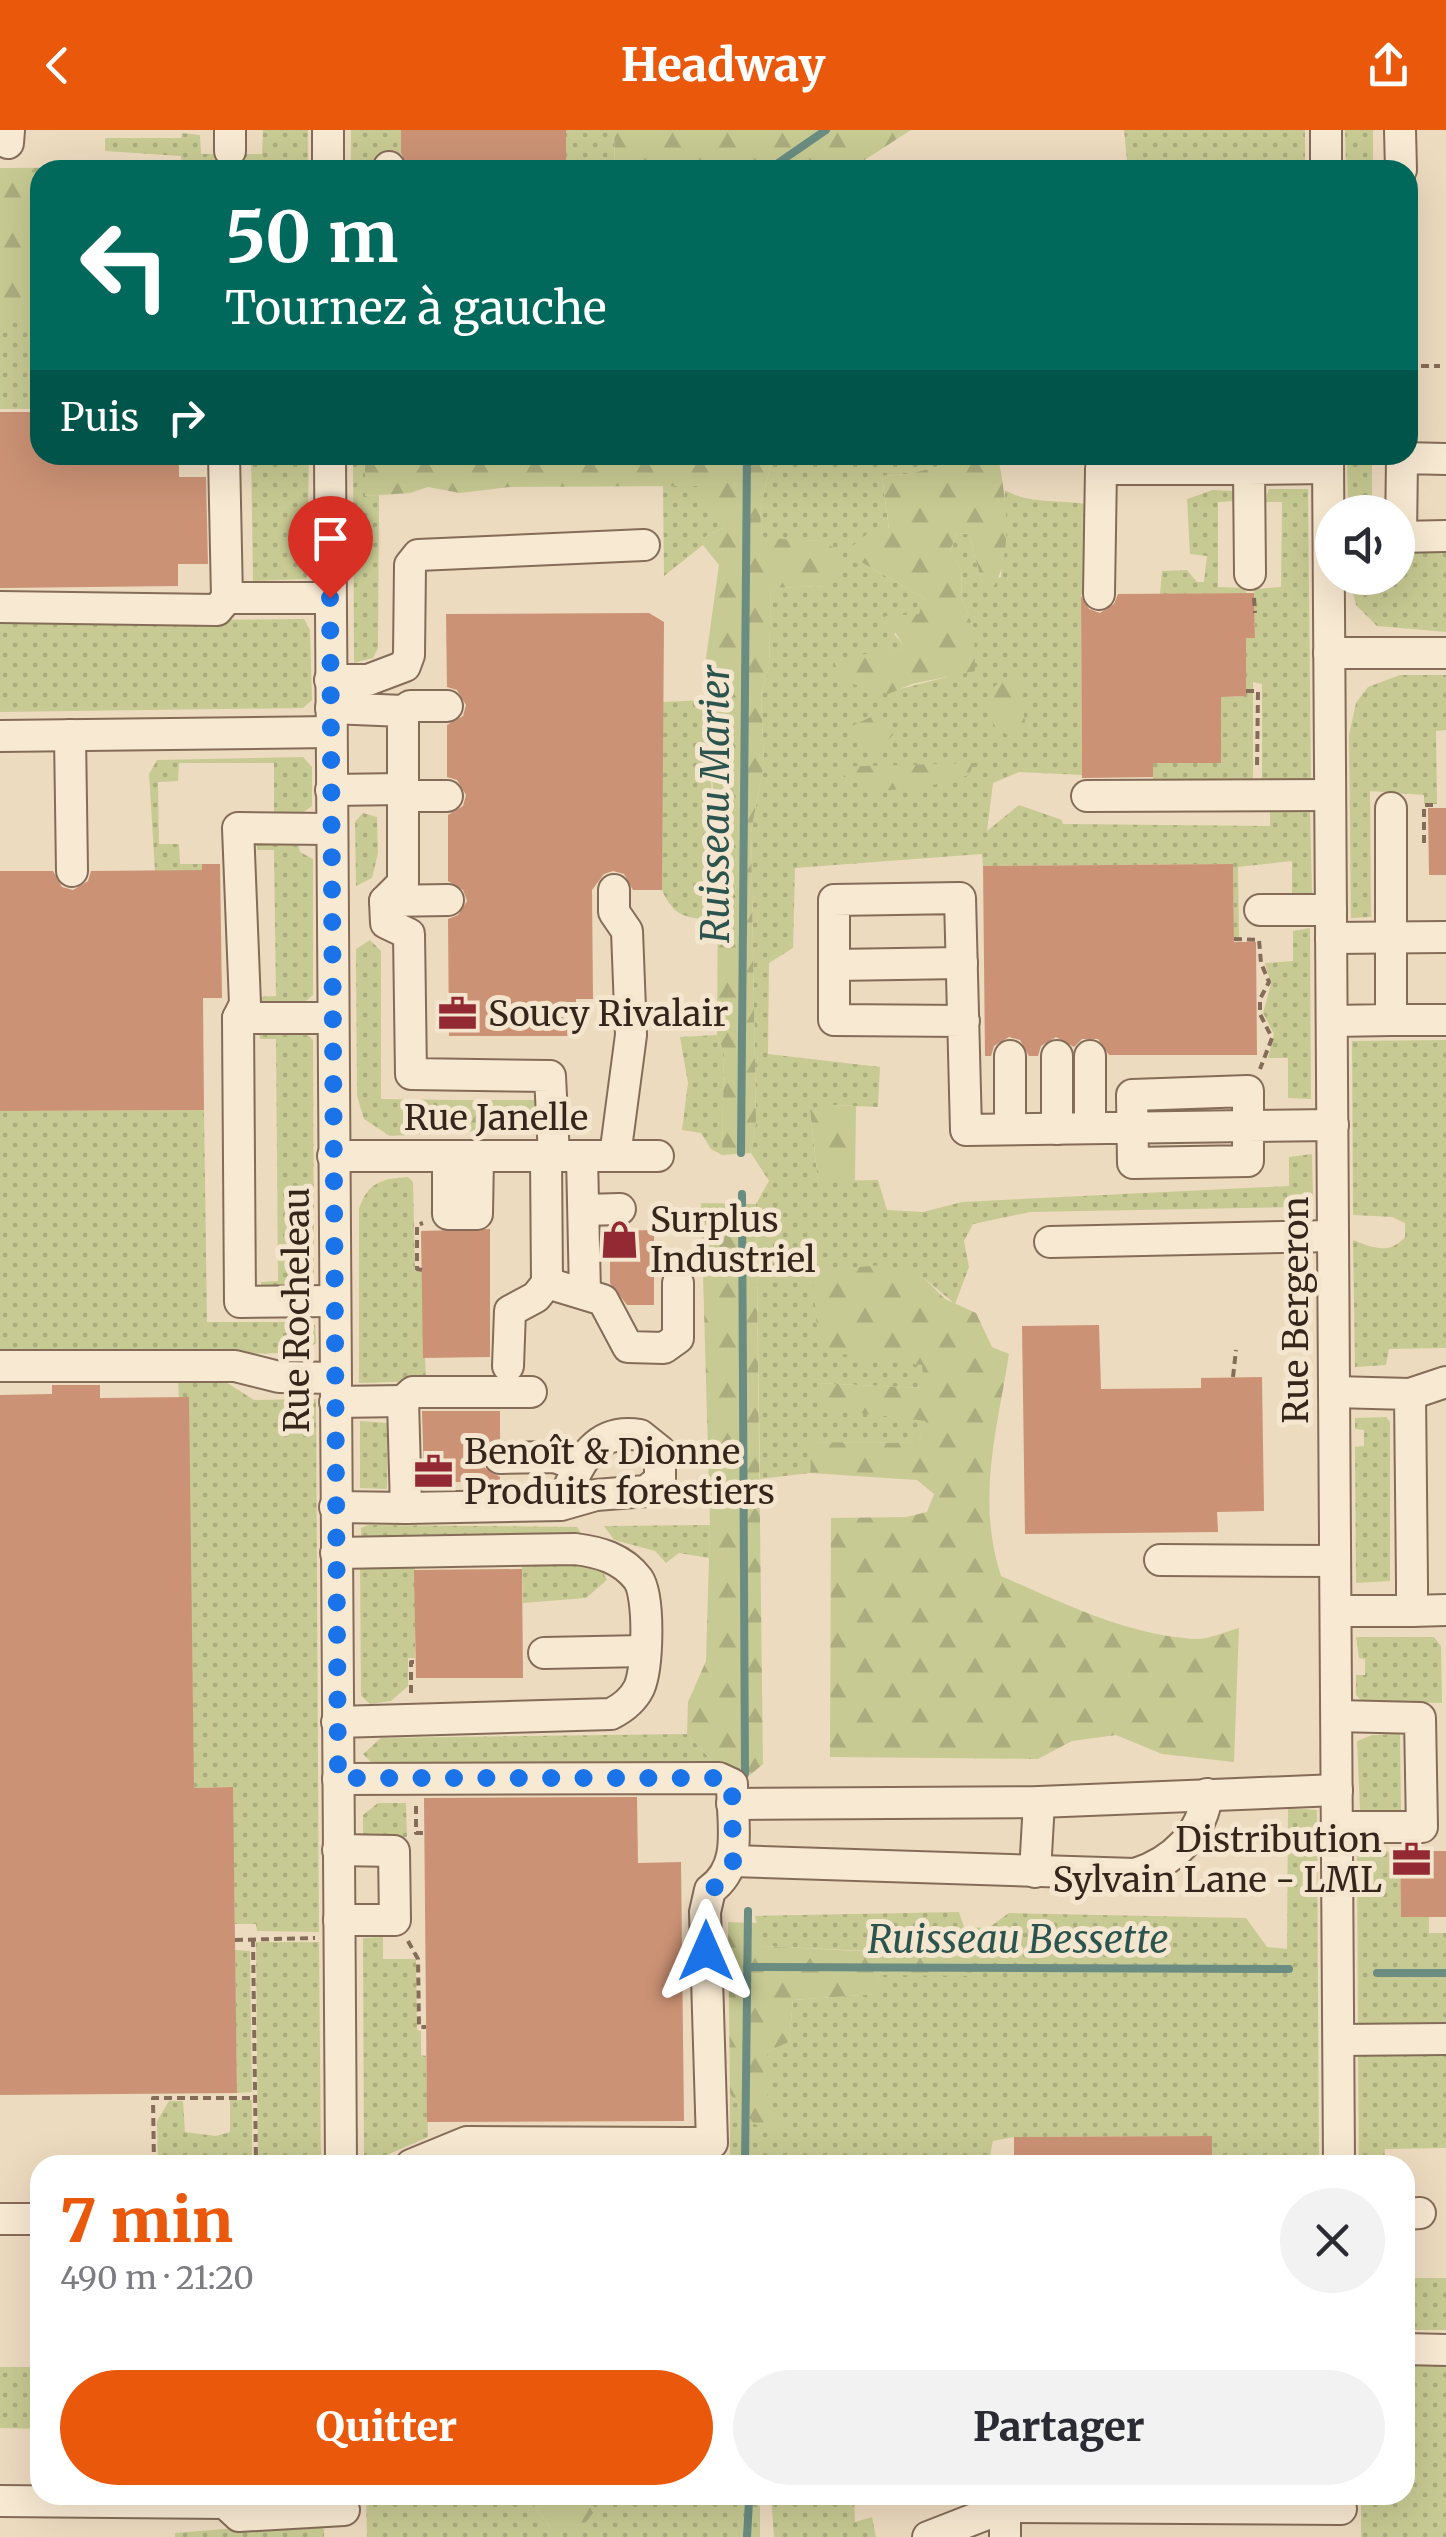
<!DOCTYPE html>
<html lang="fr">
<meta charset="utf-8">
<style>
body{margin:0;font-family:Merriweather,serif;background:#f2f2f3;color:#2b2b33;height:100vh;display:flex;flex-direction:column;font-size:38px;white-space:nowrap}
*{box-sizing:border-box;margin:0}
p{font-size:32px;color:#7c7c81}
.icon{flex:none;width:55px;height:55px;fill:none;stroke:currentColor;stroke-width:2;stroke-linecap:round;stroke-linejoin:round}
.map{position:relative;flex:1;overflow:hidden}
.panel{position:absolute;left:30px;top:2025px;width:1385px;height:350px;display:flex;flex-direction:column;background:#fff;border-radius:30px;box-shadow:0 10px 40px #0002}
.panel>*{flex:none}
.guide{position:absolute;left:30px;top:30px;width:1388px;height:305px;border-radius:30px;box-shadow:0 10px 40px #0002;background:#00695c;color:#fff;overflow:hidden}
.tools{position:absolute;left:1315px;top:365px;display:grid;gap:20px}
.tools a{display:grid;place-items:center;width:100px;height:100px;border-radius:50%;background:#fff;box-shadow:0 10px 40px #0002;font-size:50px}
.pin{position:absolute;display:grid;place-items:center;width:85px;height:85px;color:#fff;margin:-102px -42px;border-radius:50% 50% 50% 0;rotate:-45deg;box-shadow:0 0 10px #0007}
.pin .icon{rotate:45deg}
.me{position:absolute;width:110px;margin:-55px;rotate:0deg;stroke-linejoin:round;filter:drop-shadow(0 0 8px #0008)}
.turn{display:flex;align-items:center;gap:35px;height:210px;padding:0 30px;font-size:45px}
.turn .icon{width:130px;height:130px;stroke-width:2.5}
.turn b{display:block;font-size:70px;line-height:85px}
.then{display:flex;align-items:center;height:95px;padding:0 30px;background:#0003;gap:20px;font-size:38px}
.round{display:grid;place-items:center;flex:none;width:105px;height:105px;border-radius:52px;background:#f2f2f3}
.head{display:flex;align-items:center;justify-content:space-between;height:170px;padding:0 30px}
h1{font-size:60px;font-weight:800;line-height:75px;color:#ea580c}
.action{display:flex;gap:20px;margin-top:auto;padding:20px 30px}
.action a{flex:1;height:115px;border-radius:60px;background:#ea580c;color:#fff;font-size:40px;font-weight:800;line-height:115px;text-align:center}
.action a+a{background:#f2f2f3;color:#2b2b33}
header{display:flex;justify-content:space-between;align-items:center;height:130px;padding:0 30px;background:#ea580c;color:#fff;font-size:45px;font-weight:800}
.map>svg:first-child{display:block}
</style>
<header><svg class="icon" aria-label="back" viewBox="0 0 24 24"><path d="M15 5l-7 7 7 7"/></svg>Headway<svg class="icon" aria-label="share" viewBox="0 0 24 24"><path d="M12 15V3M7 8l5-5 5 5M5 13v7h14v-7"/></svg></header>
<div class="map">
<svg width="1446" height="2407" viewBox="0 0 1446 2407">
<defs>
<pattern id="grass-dots" width="8" height="8" patternUnits="userSpaceOnUse" patternTransform="scale(2.5)"><rect width="8" height="8" fill="#c8ca93"/><path d="M2 2h.1M6 6h.1" fill="none" stroke="#acad7e" stroke-width="1.8" stroke-linecap="round"/></pattern>
<pattern id="forest-firs" width="22" height="20" patternUnits="userSpaceOnUse" patternTransform="scale(2.5)"><rect width="22" height="20" fill="#c8ca93"/><path d="M5 1l3.5 6h-7zM16 11l3.5 6h-7z" fill="#acad7e"/></pattern>
</defs>
<rect width="100%" height="100%" fill="#eddbbf"/>
<g fill="url(#grass-dots)">
<polygon points="263,0 308,0 308,39 182,37 181,26 105,21 105,8 181,8 182,3 200,5 201,24 262,24"/>
<polygon points="351,0 401,0 401,32 351,31"/>
<polygon points="566,0 614,0 615,40 566,40"/>
<polygon points="1124,0 1305,0 1305,40 1128,40"/>
<polygon points="1345,0 1373,0 1373,40 1346,40"/>
<rect x="0" y="191" width="40" height="88"/>
<polygon points="251,325 309,325 307,449 253,451"/>
<polygon points="353,325 365,325 365,366 379,365 378,518 373,528 354,533"/>
<path d="M772 325 966 329 909 344 882 346 889 400 859 431 924 468 920 484 894 504 906 518 833 530 896 560 947 547 974 499 961 467 962 440 950 422 957 403 969 404 982 453 1001 447 1005 360C1028 374 1060 370 1088 374L1089 464H1081L1082 645 1019 642 993 653 987 701 1019 675 1062 690 1063 694 1270 696V678L1310 680 1312 764H1292V731L1238 737 1239 807H1234L1233 734 983 736 982 724 795 738 793 818 769 833 768 924 880 937 878 977 832 975 810 981 818 1051 878 1050 887 1080 923 1082 962 1072 1289 1056V1027L1312 1024 1313 1068 1298 1069 1292 1077 1030 1082 973 1094 964 1111 969 1137 955 1174 924 1148V1258L818 1253 927 1290 918 1313 813 1312 810 1343 760 1349 756 1074 769 1051 751 1023 756 991 751 702 764 634 761 564 769 537 771 458 828 456 821 411 764 409C754 380 769 353 772 325Z"/>
<polygon points="1347,325 1372,325 1372,382 1348,382"/>
<polygon points="663,354 699,356 725,389 723,398 706,406 703,415 664,446"/>
<polygon points="1269,359 1308,359 1311,652 1262,653 1262,554 1253,552 1253,652 1153,652 1153,633 1221,632 1221,567 1246,566 1246,508 1255,507 1254,459 1281,457 1282,372 1265,372"/>
<polygon points="1213,360 1232,361 1235,371 1218,372 1218,457 1245,458 1246,463 1160,464 1162,441 1187,440 1197,452 1204,452 1207,426 1190,424 1187,369"/>
<polygon points="1446,420 1446,502 1377,496 1356,475 1349,448 1398,448 1398,421"/>
<polygon points="304,489 310,500 312,570 303,578 0,582 0,492"/>
<polygon points="1400,545 1446,545 1446,600 1436,601 1437,674 1424,674 1424,665 1370,661 1371,787 1351,788 1349,605 1356,573 1368,557"/>
<path d="M707 570 718 789C688 789 674 788 662 760L661 572Z"/>
<polygon points="303,627 312,637 312,676 304,682 274,682 274,633 179,633 178,651 158,652 159,714 179,714 180,734 202,734 202,740 155,741 149,644 157,630"/>
<polygon points="363,683 377,687 378,723 372,748 356,756 355,692"/>
<polygon points="298,714 300,722 313,729 313,865 306,871 259,871 258,867 276,866 274,720 257,720 257,715"/>
<polygon points="1310,798 1311,969 1288,968 1288,928 1268,928 1274,904 1263,883 1271,854 1265,833 1293,831 1293,801"/>
<polygon points="370,810 381,821 381,969 453,970 456,1002 390,1006 364,989 357,966 356,819"/>
<polygon points="259,903 306,903 313,910 314,1151 308,1156 261,1157 261,1152 278,1151 276,909 260,909"/>
<polygon points="717,905 724,921 722,1025 711,1019 701,1003 682,1000 688,953 680,907"/>
<path d="M1446 910V1218L1389 1219 1386 1235 1355 1237 1353 1110C1373 1118 1389 1125 1405 1107V1093L1392 1087 1353 1085 1352 911Z"/>
<polygon points="204,980 207,1192 309,1192 315,1195 316,1213 300,1223 0,1226 0,981"/>
<path d="M408 1047 413 1052 415 1141 422 1142 426 1251 359 1253V1079C368 1052 381 1049 408 1047Z"/>
<polygon points="178,1249 221,1249 254,1270 316,1269 319,1802 257,1801 256,1794 235,1794 232,1657 194,1658"/>
<polygon points="1386,1287 1390,1292 1390,1451 1356,1453 1355,1317 1364,1316 1364,1300 1355,1299 1355,1288"/>
<polygon points="360,1291 388,1293 387,1359 360,1358"/>
<polygon points="368,1395 577,1397 585,1409 368,1410 361,1407 361,1398"/>
<polygon points="710,1395 709,1428 679,1423 666,1433 655,1421 614,1410 604,1396"/>
<polygon points="589,1432 601,1439 607,1450 586,1468 523,1473 522,1435"/>
<polygon points="360,1436 415,1436 415,1528 408,1528 408,1556 391,1571 370,1574 361,1566"/>
<polygon points="1356,1507 1434,1507 1441,1516 1442,1573 1362,1571 1356,1565 1356,1545 1365,1545 1365,1529 1359,1528"/>
<polygon points="687,1604 718,1637 373,1634 363,1624 381,1608"/>
<polygon points="1400,1604 1401,1681 1360,1680 1357,1611 1372,1605"/>
<polygon points="378,1673 406,1673 407,1707 363,1708 363,1685"/>
<polygon points="1288,1678 1317,1680 1319,2035 1212,2035 1211,2006 1014,2007 993,2011 988,2035 730,2035 730,1964 754,1994 782,1991 767,1980 767,1922 789,1912 793,1870 876,1864 879,1845 971,1845 971,1826 762,1816 755,1786 959,1782 964,1797 988,1798 1009,1783 1246,1788 1267,1817 1287,1819"/>
<polygon points="1357,1712 1381,1712 1383,1719 1400,1728 1401,1787 1429,1787 1429,1803 1446,1803 1446,1896 1358,1894"/>
<polygon points="383,1807 383,1829 416,1829 417,1900 421,1901 421,1925 426,1926 428,2007 364,2035 363,1808"/>
<polygon points="256,1812 319,1812 321,2035 258,2035"/>
<polygon points="235,1820 250,1821 252,1962 237,1963"/>
<polygon points="1446,1921 1446,2018 1385,2019 1384,2035 1359,2035 1358,1922"/>
<polygon points="230,1970 252,1970 252,2035 158,2035 157,1991 169,1971 183,1971 185,2002 216,2006 230,2002"/>
<rect x="1405" y="2148" width="41" height="52"/>
<polygon points="1446,2233 1446,2407 1361,2407 1361,2365 1405,2365 1405,2236"/>
<polygon points="0,2237 40,2237 40,2299 0,2298"/>
<polygon points="366,2365 526,2365 550,2397 593,2383 593,2365 731,2365 760,2376 760,2407 367,2407"/>
<polygon points="771,2365 854,2365 855,2392 872,2387 876,2407 774,2407"/>
<polygon points="314,2392 324,2399 324,2407 175,2407 175,2403"/>
</g>
<g fill="url(#forest-firs)">
<polygon points="614,0 911,0 849,40 615,40"/>
<polygon points="182,37 308,40 40,40 40,191 0,191 0,38"/>
<path d="M365 325H772C769 353 754 380 764 408L821 411 838 420 842 439 828 456 771 458 769 537 761 564 764 634 751 702 756 991 751 1023 722 1025 724 922 717 905 718 758 706 528 719 435 703 415 706 406 723 398 724 388 702 375 698 356 511 357 460 363 428 357 410 363 365 366Z"/>
<path d="M966 329 999 332C1006 368 1014 428 992 459L982 453 969 404 957 403 950 421 962 440 961 467 974 499 975 541 912 554 888 564 842 551 833 529 905 518 885 486 919 484 924 468 859 431 850 418 868 403 889 399 882 346 909 344Z"/>
<polygon points="1004,550 1019,553 1026,598 1012,607 996,599 985,571 992,558"/>
<polygon points="877,584 890,594 893,605 878,620 859,619 850,597"/>
<polygon points="974,633 969,645 930,656 872,662 829,637"/>
<polygon points="453,970 536,970 538,999 456,1002"/>
<polygon points="831,975 856,976 855,1051 818,1052 810,980"/>
<polygon points="701,1073 756,1074 763,1634 750,1645 718,1637 687,1604 688,1572 706,1531 710,1395"/>
<path d="M883 1135 924 1148 945 1169 976 1183 992 1217 1009 1224C997 1301 976 1369 1001 1446 1063 1473 1124 1504 1193 1509 1207 1510 1225 1502 1239 1498L1234 1632 1162 1624 1116 1605 1072 1611 1038 1629 830 1627 831 1388 906 1387 927 1382 934 1364 917 1350 810 1343 812 1312 918 1313 926 1291 818 1278 817 1253 924 1258 922 1235 819 1221 812 1141Z"/>
<polygon points="728,1792 757,1793 763,1816 972,1827 972,1846 879,1845 877,1864 793,1870 789,1912 767,1922 767,1980 783,1991 783,2002 754,1994 730,1964"/>
<polygon points="526,2365 593,2365 593,2383 579,2401 550,2397"/>
</g>
<g fill="none" stroke-linecap="round" stroke-linejoin="round">
<g stroke="#6a8c81" stroke-width="8">
<polyline points="768,40 826,0"/>
<polyline points="741,1023 747,325"/>
<polyline points="742,1064 745,1644"/>
<polyline points="747,1837 1289,1839"/>
<polyline points="1377,1843 1446,1843"/>
<polyline points="745,2035 748,1781"/>
<polyline points="747,2407 749,2371"/>
</g>
</g>
<g fill="#cb9275">
<polygon points="401,0 566,0 566,40 408,40 401,23"/>
<polygon points="0,282 40,282 40,325 179,325 179,347 206,347 208,434 178,434 178,456 0,458"/>
<polygon points="1254,463 1255,508 1246,508 1246,566 1221,567 1221,633 1153,633 1153,647 1082,648 1081,466 1089,479 1100,483 1114,474 1118,464"/>
<polygon points="649,483 664,492 662,760 633,760 624,744 613,741 604,744 592,760 593,869 576,869 576,906 449,906 448,789 458,785 467,771 463,760 448,751 448,685 463,676 466,665 457,650 447,647 447,595 463,586 466,575 457,560 447,557 446,484"/>
<polygon points="1428,678 1446,678 1446,745 1429,745"/>
<polygon points="202,734 220,734 222,868 203,868 204,980 0,981 0,741 53,741 62,757 73,760 88,751 91,741 202,740"/>
<polygon points="1233,734 1234,812 1256,812 1257,925 1109,925 1098,909 1082,909 1074,917 1056,907 1041,916 1038,926 1029,926 1020,910 1009,907 994,916 991,926 985,926 983,736"/>
<polygon points="490,1099 490,1227 423,1228 421,1101"/>
<polygon points="654,1100 654,1175 627,1175 610,1153 610,1101"/>
<polygon points="1099,1195 1101,1259 1201,1258 1201,1248 1262,1247 1264,1381 1217,1382 1218,1402 1025,1404 1022,1196"/>
<polygon points="52,1255 100,1255 100,1268 189,1267 194,1658 233,1657 237,1963 0,1965 0,1265 52,1264"/>
<polygon points="422,1281 500,1281 500,1309 490,1313 481,1327 485,1338 500,1347 500,1352 424,1352"/>
<polygon points="522,1439 523,1548 416,1548 414,1440"/>
<polygon points="637,1667 638,1733 681,1732 684,1991 427,1992 424,1668"/>
<polygon points="1400,1721 1446,1721 1446,1787 1401,1787"/>
<polygon points="1212,2006 1212,2035 1014,2035 1014,2007"/>
</g>
<g fill="none" stroke-linecap="round" stroke-linejoin="round">
<defs>
<g id="minor">
<polyline points="230,0 230,21"/>
<polyline points="328,0 328,40"/>
<polyline points="1326,0 1326,40"/>
<polyline points="1400,0 1401,40"/>
<polyline points="8,13 9,0"/>
<polyline points="389,37 389,40"/>
<polyline points="224,325 227,468 330,468"/>
<polyline points="330,325 341,2035"/>
<polyline points="1328,325 1339,2035"/>
<polyline points="1398,407 1446,406"/>
<polyline points="1401,407 1402,328 1446,329"/>
<polyline points="1250,444 1249,339 1328,338"/>
<polyline points="1099,464 1101,339 1249,339"/>
<polyline points="0,477 217,480 227,468"/>
<polyline points="1329,523 1446,523"/>
<polyline points="330,550 368,550 405,536 409,525 410,435 418,425 644,415"/>
<polyline points="331,578 403,581 403,659"/>
<polyline points="403,581 410,576 447,576"/>
<polyline points="70,605 72,741"/>
<polyline points="0,606 331,602"/>
<polyline points="331,660 403,659 403,753 385,771 386,793 409,804 411,944 550,946 554,1026"/>
<polyline points="403,666 447,666"/>
<polyline points="1087,666 1330,665"/>
<polyline points="331,699 238,698 245,874 238,888 240,1172 334,1171"/>
<polyline points="614,760 614,782 627,801 631,905 615,1026"/>
<polyline points="385,771 448,770"/>
<polyline points="1260,780 1331,780"/>
<polyline points="1331,808 1446,807"/>
<polyline points="834,835 962,833"/>
<polyline points="238,888 332,888"/>
<polyline points="1391,890 1446,890"/>
<path d="M964 891 834 890V770L960 768C962 845 964 923 966 1000 1060 998 1154 998 1248 996V1031L1133 1033 1132 965 1248 961V996L1333 995"/>
<polyline points="1332,891 1391,890 1391,678"/>
<polyline points="1010,926 1010,999"/>
<polyline points="1090,998 1090,926"/>
<polyline points="1057,999 1057,926"/>
<polyline points="333,1026 658,1026"/>
<polyline points="448,1026 448,1084 477,1084 478,1026"/>
<polyline points="582,1026 585,1164"/>
<polyline points="584,1080 620,1079"/>
<polyline points="1050,1112 1333,1106"/>
<polyline points="547,1153 603,1170 628,1217 664,1218 678,1208 678,1153"/>
<polyline points="0,1236 235,1236 279,1247 335,1248"/>
<polyline points="508,1236 510,1181 536,1167 547,1153 546,1026"/>
<polyline points="1334,1262 1410,1264 1412,1453 1412,1481 1336,1481"/>
<polyline points="1410,1264 1446,1252"/>
<polyline points="403,1271 413,1262 531,1262"/>
<polyline points="335,1272 403,1271 406,1378 335,1377"/>
<polyline points="500,1328 555,1327 579,1336"/>
<path d="M406 1378 561 1375 596 1365 646 1361 660 1350V1321L640 1305C591 1297 578 1338 561 1375"/>
<path d="M336 1423 575 1419C599 1422 622 1428 638 1449 650 1466 648 1538 639 1558 633 1570 623 1578 611 1584L337 1592"/>
<polyline points="1160,1430 1335,1431"/>
<polyline points="1412,1481 1446,1480"/>
<polyline points="544,1523 644,1521"/>
<polyline points="1337,1586 1420,1588 1422,1697 1337,1697"/>
<path d="M338 1649 719 1648 732 1654C732 1693 744 1736 710 1760L705 1782 712 2013H684"/>
<polyline points="732,1674 1039,1672 1337,1660"/>
<polyline points="338,1720 394,1721 395,1790 339,1790"/>
<path d="M733 1731 1135 1744C1173 1732 1203 1703 1207 1664"/>
<polyline points="1035,1742 1039,1672"/>
<polyline points="1339,1910 1446,1909"/>
<polyline points="411,2035 467,2012 684,2013 684,2035"/>
<polyline points="1405,2084 1420,2083"/>
<polyline points="0,2089 40,2089"/>
<polyline points="1405,2219 1446,2220"/>
<polyline points="1004,2365 1005,2377 1341,2379"/>
<polyline points="0,2371 225,2373 239,2386 344,2380"/>
<polyline points="928,2407 1005,2377 1005,2407"/>
</g>
</defs>
<use href="#minor" stroke="#856c58" stroke-width="34"/>
<g stroke="#856c58" stroke-width="4" stroke-dasharray="8 5" stroke-linecap="butt">
<polyline points="1408,236 1440,236"/>
<polyline points="1254,468 1255,483"/>
<polyline points="1246,561 1258,561 1257,639"/>
<polyline points="1424,713 1424,675 1437,675"/>
<polyline points="1234,809 1259,810 1261,833 1269,852 1260,869 1260,884 1272,908 1260,939"/>
<polyline points="422,1140 417,1139 417,1095 423,1093"/>
<polyline points="1233,1247 1236,1220"/>
<polyline points="411,1563 411,1532 415,1532"/>
<polyline points="416,1676 416,1703 424,1703"/>
<polyline points="253,1809 256,2035"/>
<polyline points="235,1810 315,1808"/>
<polyline points="408,1811 418,1829 419,1897 426,1897"/>
<polyline points="154,2035 153,1968 255,1968"/>
</g>
<use href="#minor" stroke="#f8e9d2" stroke-width="30"/>
</g>
<g fill="none" stroke-linecap="round" stroke-linejoin="round">
<polyline stroke="#1a73e8" stroke-width="18" stroke-dasharray="0 32.4" points="330,468 338,1648 718,1648 732,1654 733,1734 706,1768 706,1821"/>
</g>
<defs>
<symbol id="office-bare" viewBox="-9 -9 18 18"><path d="M-6-3h4V-5.5h4V-3h4V5H-6ZM-1-4.5V-3h2v-1.5ZM-6 0V1H6V0Z" fill="#932932" stroke="#f4e6ce" stroke-width="2.5" paint-order="stroke"/></symbol>
<symbol id="shop-bare" viewBox="-9 -9 18 18"><path d="M-5-2.5h2.3a2.7 3.5 0 0 1 5.4 0H5L5.5 6h-11ZM-1.5-2.5h3a1.5 2.3 0 0 0-3 0Z" fill="#932932" stroke="#f4e6ce" stroke-width="2.5" paint-order="stroke"/></symbol>
</defs>
<g fill-rule="evenodd">
<use href="#office-bare" x="430" y="856" width="55" height="55"/>
<use href="#shop-bare" x="592" y="1082" width="55" height="55"/>
<use href="#office-bare" x="406" y="1314" width="55" height="55"/>
<use href="#office-bare" x="1384" y="1702" width="55" height="55"/>
</g>
<g text-anchor="middle" stroke-width="10" stroke-linejoin="round" paint-order="stroke">
<g font-size="35" fill="#35261c" stroke="#f4e6ce" text-anchor="start">
<text x="488" y="896">Soucy Rivalair</text>
<text x="650" y="1102">Surplus<tspan x="650" dy="40">Industriel</tspan></text>
<text x="464" y="1334">Benoît &amp; Dionne<tspan x="464" dy="40">Produits forestiers</tspan></text>
<text x="1382" y="1722" text-anchor="end">Distribution<tspan x="1382" dy="40">Sylvain Lane - LML</tspan></text>
</g>
<g font-size="35" fill="#35261c" stroke="#f4e6ce">
<text x="496" y="1000">Rue Janelle</text>
<text transform="translate(297 1180) rotate(-90)" y="12">Rue Rocheleau</text>
<text transform="translate(1296 1180) rotate(-90)" y="12">Rue Bergeron</text>
</g>
<g font-size="38" font-style="italic" fill="#2b544e" stroke="#f4e6ce">
<text transform="translate(716 674) rotate(-90)" y="13">Ruisseau Marier</text>
<text x="1018" y="1823">Ruisseau Bessette</text>
</g>
</g>
</svg>
<div class="tools">
<a><svg class="icon" aria-label="sound" viewBox="0 0 24 24"><path d="M4 9h4l5-4v14l-5-4H4zM17 9q2 3 0 6"/></svg></a>
</div>
<div class="pin" style="left:330px;top:468px;background:#d93025"><svg class="icon" aria-label="arrive" viewBox="0 0 24 24"><path d="M6 21V4h12l-3 4 3 4H6"/></svg></div>
<svg class="me" style="left:706px;top:1821px" viewBox="-20 -20 40 40"><path d="M0-17L14 15 0 8-14 15z" fill="#1a73e8" stroke="#fff" stroke-width="4"/></svg>
<div class="guide">
<div class="turn"><svg class="icon" aria-label="left" viewBox="0 0 24 24"><path d="M17 20v-9H6M10 6l-5 5 5 5"/></svg><div><b>50 m</b>Tournez à gauche</div></div>
<div class="then">Puis<svg class="icon" aria-label="right" viewBox="0 0 24 24"><path d="M7 20v-9h11M14 6l5 5-5 5"/></svg></div>
</div>
<section class="panel">
<div class="head"><div><h1>7 min</h1><p>490 m · 21:20</p></div><a class="round"><svg class="icon" aria-label="close" viewBox="0 0 24 24"><path d="M6 6l12 12M18 6L6 18"/></svg></a></div>
<div class="action"><a>Quitter</a><a>Partager</a></div>
</section>
</div>
